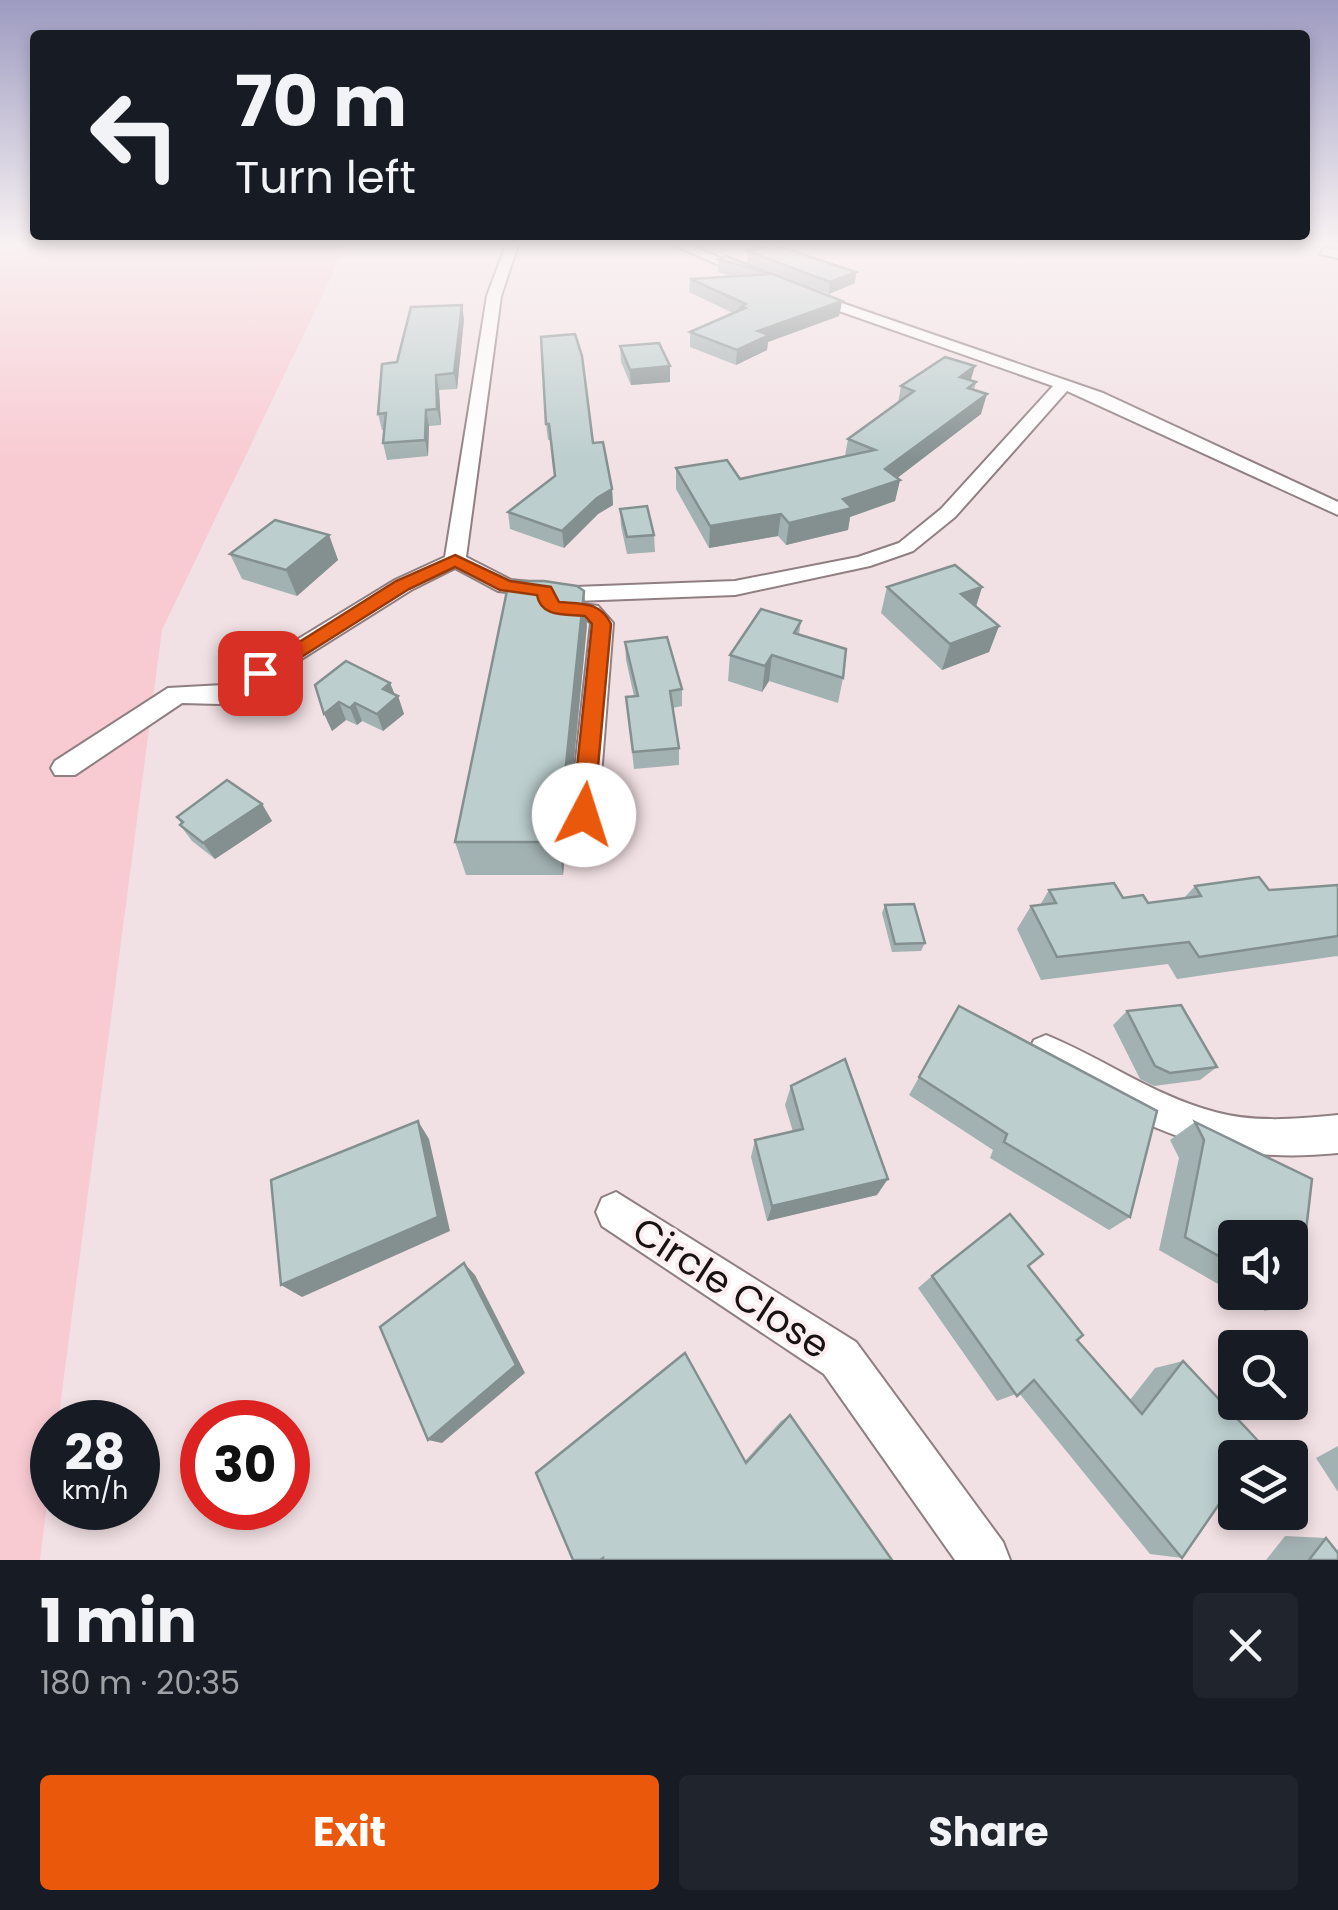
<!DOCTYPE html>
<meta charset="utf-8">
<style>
body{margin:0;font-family:Poppins,sans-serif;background:#20242c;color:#f1f3f6;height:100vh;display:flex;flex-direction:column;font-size:38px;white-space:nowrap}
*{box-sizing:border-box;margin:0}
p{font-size:32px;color:#9ea1a6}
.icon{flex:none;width:55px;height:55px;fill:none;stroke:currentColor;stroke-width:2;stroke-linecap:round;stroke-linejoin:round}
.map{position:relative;height:1560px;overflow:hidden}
.sheet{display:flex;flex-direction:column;background:#171b24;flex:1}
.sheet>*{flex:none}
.top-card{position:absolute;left:30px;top:30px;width:1280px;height:210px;border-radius:10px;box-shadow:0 5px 15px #0003;background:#171b24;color:#f1f3f6;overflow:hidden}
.fabs{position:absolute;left:1218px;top:1220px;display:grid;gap:20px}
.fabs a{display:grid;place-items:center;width:90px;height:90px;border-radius:10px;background:#171b24;box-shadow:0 5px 15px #0003;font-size:50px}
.speed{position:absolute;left:30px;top:1400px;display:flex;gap:20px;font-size:50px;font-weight:700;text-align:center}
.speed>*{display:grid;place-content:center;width:130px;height:130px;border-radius:50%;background:#171b24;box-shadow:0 5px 15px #0003;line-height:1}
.speed small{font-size:25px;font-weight:400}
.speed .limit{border:15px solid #d22;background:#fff;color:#111}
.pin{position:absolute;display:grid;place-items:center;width:85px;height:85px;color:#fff;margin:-42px;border-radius:20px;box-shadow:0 5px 15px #0006}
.me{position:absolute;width:110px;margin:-55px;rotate:5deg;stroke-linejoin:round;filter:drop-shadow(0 0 8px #0008)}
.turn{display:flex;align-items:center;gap:35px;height:210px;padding:0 40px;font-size:45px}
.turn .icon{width:130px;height:130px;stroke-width:2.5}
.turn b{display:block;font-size:70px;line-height:85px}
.round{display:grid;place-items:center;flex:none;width:105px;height:105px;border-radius:10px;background:#20242c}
.headline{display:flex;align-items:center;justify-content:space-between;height:170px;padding:0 40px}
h1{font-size:60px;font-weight:700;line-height:75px}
.primary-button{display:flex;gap:20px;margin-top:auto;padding:20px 40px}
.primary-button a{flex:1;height:115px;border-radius:10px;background:#ea580c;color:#fff;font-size:40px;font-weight:700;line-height:115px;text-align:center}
.primary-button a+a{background:#20242c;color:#f1f3f6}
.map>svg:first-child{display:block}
</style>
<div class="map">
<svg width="1338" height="1560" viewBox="0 0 1338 1560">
<rect width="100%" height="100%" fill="#f2e1e4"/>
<polygon fill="#f8cbd2" points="0,242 348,242 162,630 58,1422 52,1422 52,1464 40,1560 0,1560"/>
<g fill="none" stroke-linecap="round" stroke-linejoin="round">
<defs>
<g id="street">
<polygon points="507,242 519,242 501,296 466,557 511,580 575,587 735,581 858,557 899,543 941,509 1053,386 802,298 800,295 807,291 1103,393 1338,502 1338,515 1067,391 955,517 913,551 870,566 735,595 575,601 498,591 455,568 411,590 241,697 219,704 182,703 75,775 55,775 51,768 55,761 168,688 223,685 395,580 445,557 487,296"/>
<polygon points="666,242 682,242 758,274 747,277"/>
<polygon points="1324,247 1338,250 1338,258 1320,254"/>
<polygon points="560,601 598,606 613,623 598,815 594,823 584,826 574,823 570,815 591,623 582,616 552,613 549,608 552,603"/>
<path d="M1046 1035C1103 1058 1154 1096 1215 1112 1254 1123 1298 1119 1338 1115V1153C1208 1166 1143 1125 1034 1064L1028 1052 1034 1040Z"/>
<polygon points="616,1192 856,1342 1003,1542 1010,1560 955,1560 824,1374 602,1226 596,1212 602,1198"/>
</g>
</defs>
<use href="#street" stroke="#8f7f82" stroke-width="4"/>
<use href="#street" fill="#fff" fill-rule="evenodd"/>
</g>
<g fill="#a2b1b1" fill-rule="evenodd">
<polygon points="571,242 646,242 646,244 573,247"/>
<polygon points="748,251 856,272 855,283 829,294 747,263"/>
<polygon points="726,256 842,301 839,316 768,342 767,350 736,365 690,347 690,332 733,313 689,292 690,279 731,276 718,272 718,259"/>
<polygon points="464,319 457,389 439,390 441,425 429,426 428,456 387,460 383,443 384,430 382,430 378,414 397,362"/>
<polygon points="541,337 593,443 612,489 613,505 598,514 564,548 510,529 508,512 555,476 551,440 548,440 546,424"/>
<polygon points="620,346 670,382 631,385 621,362"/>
<polygon points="971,380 976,382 974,390 981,414 897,478 900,480 895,501 850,517 848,530 786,545 778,536 709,548 676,489 676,468 740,479 845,456 848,439 898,403 901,386"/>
<polygon points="620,509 654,535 655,552 627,554 621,526"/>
<polygon points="329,535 338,560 297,596 242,579 230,554"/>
<polygon points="887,587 982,587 976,606 999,626 989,652 942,670 881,613"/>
<polygon points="801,621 799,634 843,678 838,703 769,681 762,692 728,681 730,655"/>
<polygon points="587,625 563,875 466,875 455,842"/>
<polygon points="625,642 682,689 682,706 673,708 679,748 679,765 634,769 626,697 634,696 626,660"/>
<polygon points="390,683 395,695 398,696 404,714 383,731 362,721 357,725 346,720 332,731 315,685"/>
<polygon points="262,804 272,821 215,859 192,841 180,825 181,823 177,817"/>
<polygon points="1338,885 1338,957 1337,956 1177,979 1168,964 1041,980 1017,929 1031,906 1040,905 1049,890 1123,898 1148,903 1184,898 1195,886 1269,890"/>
<polygon points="885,905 925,943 921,951 892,952 882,913"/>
<polygon points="959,1006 1130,1217 1109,1230 990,1158 993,1150 909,1095"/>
<polygon points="1127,1011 1217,1067 1200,1080 1154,1086 1140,1079 1113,1025"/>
<polygon points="791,1086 877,1195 767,1221 751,1157 755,1140 793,1132 785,1105"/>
<path d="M1195 1122 1298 1300 1265 1311 1159 1250 1179 1158 1170 1140ZM1235 1238 1290 1292H1235Z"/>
<polygon points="1028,1266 1077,1340 1130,1400 1155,1368 1183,1361 1182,1558 1150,1554 1019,1393 997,1401 918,1288 932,1276"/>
<polygon points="790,1415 892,1560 603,1558 745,1461 781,1421"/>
<polygon points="1338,1446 1338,1492 1316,1458"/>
<polygon points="1285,1536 1326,1538 1338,1560 1266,1560"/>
</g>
<g fill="#849090">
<polygon points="856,272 855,283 829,294 830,282"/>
<polygon points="842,301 839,316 768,342 767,350 736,365 737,350 758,331"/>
<polygon points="462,305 464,319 457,389 454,373"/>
<polygon points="670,366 670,382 631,385 630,370"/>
<polygon points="975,366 969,386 960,377"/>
<polygon points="436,375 439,390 441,425 437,409"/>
<polygon points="987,394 981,414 892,482 900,480 895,501 850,517 848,530 786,545 789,523 843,499"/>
<polygon points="426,410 429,426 428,456 425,440"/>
<polygon points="612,489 613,505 598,514 564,548 562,531 597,498"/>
<polygon points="781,514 778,536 709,548 710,526"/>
<polygon points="329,535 338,560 297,596 286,570"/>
<polygon points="982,587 974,613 961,594"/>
<polygon points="584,591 587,625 563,875 558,842"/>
<polygon points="999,626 989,652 942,670 950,644"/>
<polygon points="772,655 769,681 762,692 765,666"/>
<polygon points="390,683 396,698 398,696 404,714 383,731 377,714 383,689"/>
<polygon points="339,702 346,720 332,731 324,714"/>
<polygon points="355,703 362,721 357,725 350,708"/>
<polygon points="262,804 272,821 215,859 203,843"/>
<polygon points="418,1121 429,1139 450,1231 302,1297 281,1285"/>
<polygon points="888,1179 877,1195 767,1221 772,1206"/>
<polygon points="464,1263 475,1275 525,1373 442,1443 428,1440"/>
</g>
<g fill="#bccece" stroke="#849090" stroke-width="2.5">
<polygon points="771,244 856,272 830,282 748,251"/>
<polygon points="726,256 809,288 842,301 758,331 769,335 737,350 690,332 745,308 741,307 746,304 690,279 772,274 718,259"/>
<polygon points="462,305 454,373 436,375 437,409 426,410 425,440 383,443 386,413 378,414 382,364 397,362 411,307"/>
<polygon points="575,334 582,356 593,443 603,442 612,489 597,498 562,531 508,512 555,476 549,424 546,424 541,337"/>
<polygon points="659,343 670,366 630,370 620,346"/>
<polygon points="945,357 975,366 960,377 976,382 968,388 987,394 885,469 900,480 843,499 852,508 789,523 781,514 710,526 676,468 727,460 740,479 875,450 848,439 914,391 901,386"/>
<polygon points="647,506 654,535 627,537 620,509"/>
<polygon points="275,520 329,535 286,570 230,554"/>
<polygon points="955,565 982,587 961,594 999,626 950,644 887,587"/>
<polygon points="509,581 544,581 577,586 584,591 558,842 455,842"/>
<polygon points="761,609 801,621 794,633 846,649 843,678 772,655 765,666 730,655"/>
<polygon points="667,637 682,689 670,691 679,748 633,752 626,697 638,696 625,642"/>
<polygon points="346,661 390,683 383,689 398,696 377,714 355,703 350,708 339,702 324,714 315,685"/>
<polygon points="227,780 262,804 203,843 180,825 183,822 177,817"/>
<polygon points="1259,877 1269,890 1338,885 1338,936 1199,957 1189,942 1057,957 1031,906 1056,903 1049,890 1114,883 1123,898 1143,895 1148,903 1201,896 1195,886"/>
<polygon points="914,904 925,943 895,944 885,905"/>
<polygon points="1181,1005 1217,1067 1170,1073 1155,1066 1127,1011"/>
<polygon points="959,1006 1157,1111 1130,1217 1004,1142 1007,1134 919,1077"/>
<polygon points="845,1059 888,1179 772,1206 755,1140 803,1129 791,1086"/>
<polygon points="418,1121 438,1217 281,1285 271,1180"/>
<polygon points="1195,1122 1312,1179 1298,1300 1284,1292 1290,1292 1290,1238 1235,1238 1235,1265 1185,1237 1204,1140"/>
<polygon points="1010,1214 1043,1254 1028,1266 1083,1335 1077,1340 1142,1414 1183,1361 1261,1444 1251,1458 1235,1458 1235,1481 1182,1558 1034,1380 1017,1396 932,1276"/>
<polygon points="464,1263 516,1365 428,1440 380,1327"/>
<polygon points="685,1353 746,1463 790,1415 892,1560 603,1560 603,1558 600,1560 573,1560 536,1473"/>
<polygon points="1326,1538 1338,1553 1338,1560 1309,1560"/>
</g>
<linearGradient id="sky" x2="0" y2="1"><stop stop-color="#9d9bc1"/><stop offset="0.53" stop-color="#f9f2f3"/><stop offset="1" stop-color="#f9f2f3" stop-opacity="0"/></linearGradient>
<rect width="1338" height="460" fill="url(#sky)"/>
<path fill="#ea580c" stroke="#983908" stroke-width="2.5" d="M455 555 510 581 551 587 559 602C581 604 600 601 611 624L593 822H576L572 815 592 624 585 616C566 614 541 618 537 595L500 590 455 567 409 589 268 678H253L250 673 396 581Z"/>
<g text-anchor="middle" stroke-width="8" stroke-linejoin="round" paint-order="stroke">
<g font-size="38" fill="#181213" stroke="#fdeff1">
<text transform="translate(731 1288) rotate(33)" y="13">Circle Close</text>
</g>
</g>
</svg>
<div class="fabs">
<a><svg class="icon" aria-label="sound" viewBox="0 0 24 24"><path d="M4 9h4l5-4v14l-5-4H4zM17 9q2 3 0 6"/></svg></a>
<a><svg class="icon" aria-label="search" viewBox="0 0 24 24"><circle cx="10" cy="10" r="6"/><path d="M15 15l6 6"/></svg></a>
<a><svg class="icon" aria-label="layers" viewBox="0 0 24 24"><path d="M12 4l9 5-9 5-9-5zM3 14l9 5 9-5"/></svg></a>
</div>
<div class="speed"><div>28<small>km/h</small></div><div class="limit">30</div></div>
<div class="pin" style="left:260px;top:673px;background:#d93025"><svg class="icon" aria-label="arrive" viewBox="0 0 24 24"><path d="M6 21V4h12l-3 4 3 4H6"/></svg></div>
<svg class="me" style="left:584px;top:815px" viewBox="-20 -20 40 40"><circle r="19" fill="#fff"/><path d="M0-13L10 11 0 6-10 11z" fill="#ea580c"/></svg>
<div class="top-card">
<div class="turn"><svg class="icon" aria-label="left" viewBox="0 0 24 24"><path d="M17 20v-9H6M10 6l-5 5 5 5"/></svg><div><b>70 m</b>Turn left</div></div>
</div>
</div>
<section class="sheet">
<div class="headline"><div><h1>1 min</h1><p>180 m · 20:35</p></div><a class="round"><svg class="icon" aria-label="close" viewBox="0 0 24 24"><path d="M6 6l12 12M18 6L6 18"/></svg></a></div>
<div class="primary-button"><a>Exit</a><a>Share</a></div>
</section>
